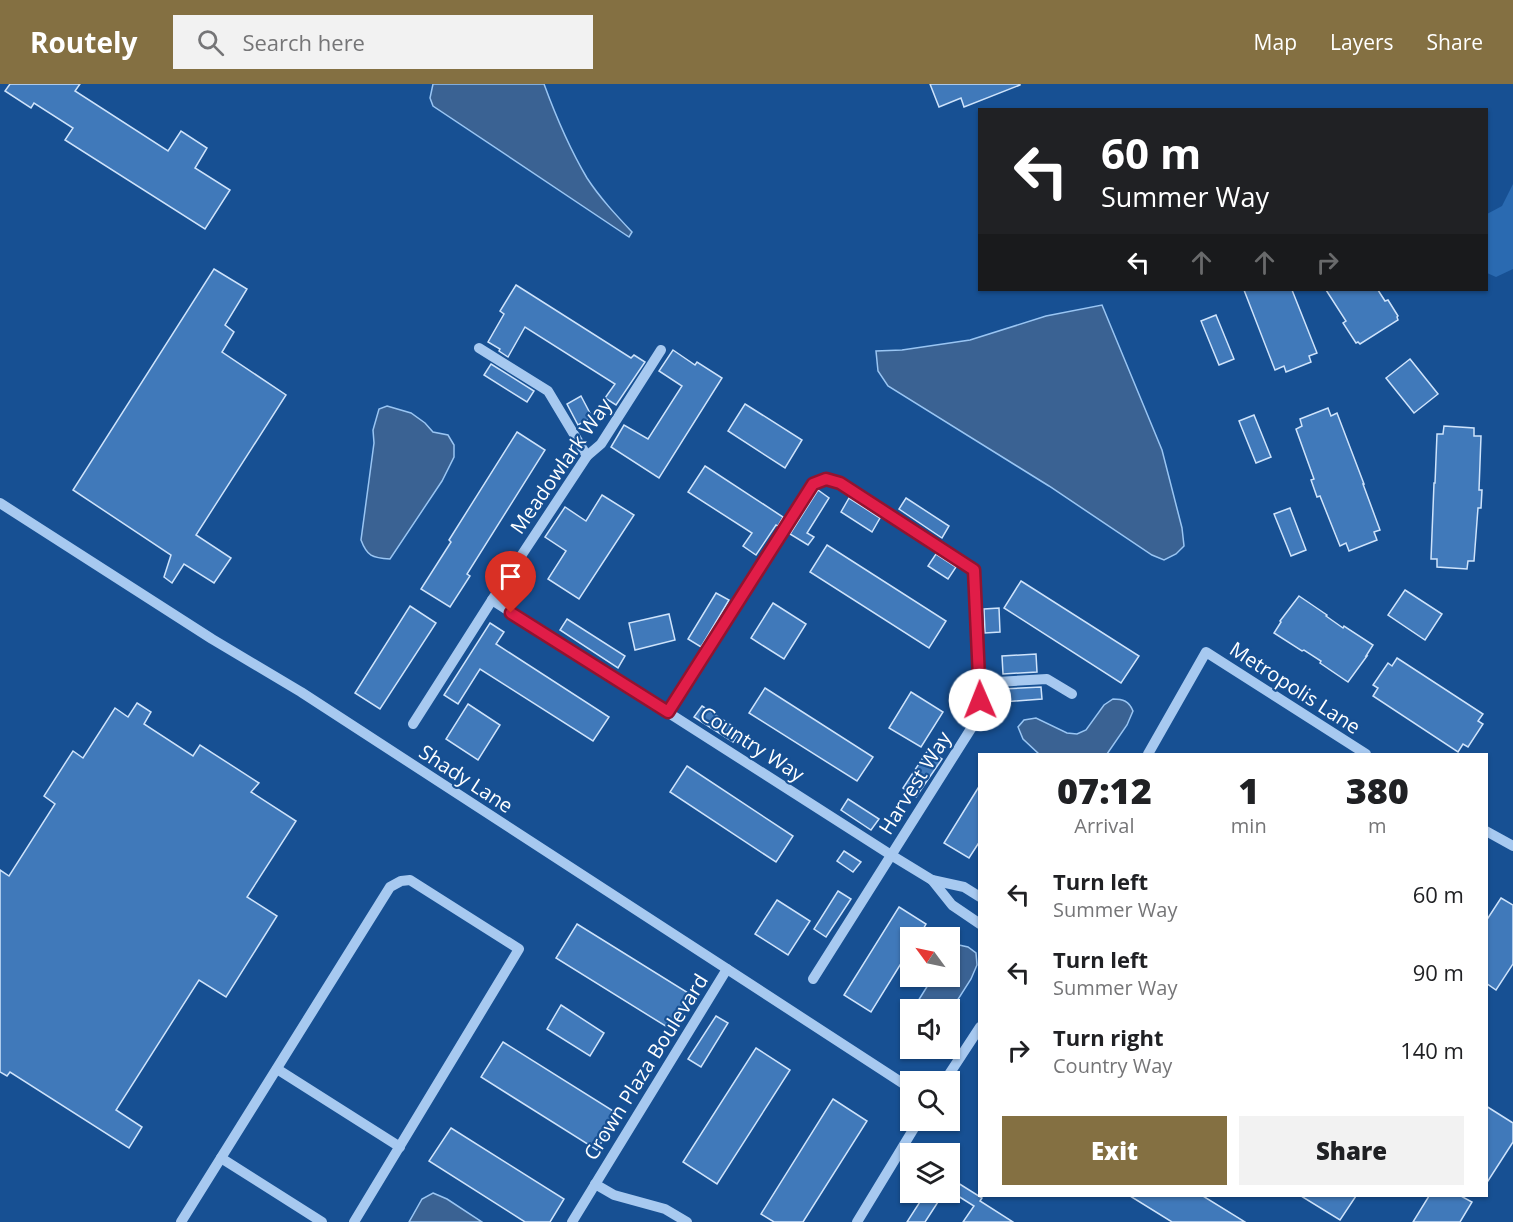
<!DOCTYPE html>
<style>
body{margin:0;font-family:"Open Sans",sans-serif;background:#f2f2f2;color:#202124;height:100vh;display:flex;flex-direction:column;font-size:22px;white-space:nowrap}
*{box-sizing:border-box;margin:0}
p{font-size:20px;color:#757577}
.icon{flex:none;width:33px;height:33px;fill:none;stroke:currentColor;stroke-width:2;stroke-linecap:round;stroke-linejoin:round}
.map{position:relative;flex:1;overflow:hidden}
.sheet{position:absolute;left:978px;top:669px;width:510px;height:444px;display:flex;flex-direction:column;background:#fff;border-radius:0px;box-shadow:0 2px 4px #0004}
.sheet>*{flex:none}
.guide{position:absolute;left:978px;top:24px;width:510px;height:183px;border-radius:0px;box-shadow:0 2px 4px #0004;background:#202124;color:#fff;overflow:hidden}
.needle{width:39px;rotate:303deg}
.controls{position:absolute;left:900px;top:843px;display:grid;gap:12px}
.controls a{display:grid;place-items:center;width:60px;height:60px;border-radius:0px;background:#fff;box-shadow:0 2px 4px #0004;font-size:30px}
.pin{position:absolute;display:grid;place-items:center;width:51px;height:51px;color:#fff;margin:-62px -26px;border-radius:50% 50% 50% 0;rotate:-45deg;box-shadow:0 0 6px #0007}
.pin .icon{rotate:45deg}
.me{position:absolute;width:66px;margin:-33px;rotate:359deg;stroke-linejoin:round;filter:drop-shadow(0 0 4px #0008)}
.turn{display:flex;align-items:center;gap:21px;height:126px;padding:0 24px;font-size:27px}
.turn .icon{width:78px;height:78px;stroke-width:2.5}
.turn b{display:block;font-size:42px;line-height:51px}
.lanes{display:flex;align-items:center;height:57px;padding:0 24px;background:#0003;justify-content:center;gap:30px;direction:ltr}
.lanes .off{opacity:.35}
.eta{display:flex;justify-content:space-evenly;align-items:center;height:102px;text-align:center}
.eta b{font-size:36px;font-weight:800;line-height:42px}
.action{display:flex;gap:12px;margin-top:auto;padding:12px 24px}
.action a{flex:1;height:69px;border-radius:0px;background:#847042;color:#fff;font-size:24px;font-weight:800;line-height:69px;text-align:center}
.action a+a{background:#f2f2f2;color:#202124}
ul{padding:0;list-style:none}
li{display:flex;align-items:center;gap:18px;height:78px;padding:0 24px}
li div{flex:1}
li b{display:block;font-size:22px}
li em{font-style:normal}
header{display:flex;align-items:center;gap:36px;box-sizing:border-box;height:84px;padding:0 30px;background:#847042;color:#fff}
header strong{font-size:28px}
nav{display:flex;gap:33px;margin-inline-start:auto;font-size:21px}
.search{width:420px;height:54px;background:#f2f2f2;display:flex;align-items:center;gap:15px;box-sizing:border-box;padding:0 21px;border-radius:0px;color:#757577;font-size:22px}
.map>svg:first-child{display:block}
</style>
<header>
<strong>Routely</strong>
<div class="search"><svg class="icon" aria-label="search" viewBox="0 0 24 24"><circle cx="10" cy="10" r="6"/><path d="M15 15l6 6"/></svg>Search here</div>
<nav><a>Map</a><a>Layers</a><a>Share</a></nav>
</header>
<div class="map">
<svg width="1513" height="1138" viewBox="0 0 1513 1138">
<rect width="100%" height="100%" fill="#175093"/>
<polygon fill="#2a6ab1" points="1513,100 1513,185 1496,193 1487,189 1487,130 1502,122"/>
<g fill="#3a6293" stroke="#99c5f3" stroke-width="1.5">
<path d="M433 0H544C555 30 571 67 587 94 600 114 616 131 632 148L629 153 433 22 430 14Z"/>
<polygon points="1102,221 1162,366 1182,444 1184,462 1176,470 1164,476 1152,471 1049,402 888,302 878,287 876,267 902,266 970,256 1046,232"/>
<path d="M387 322 411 329 425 339 433 348 448 351 454 361V373L442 397 390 475C372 474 367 472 361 456L374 359 373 346 379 325Z"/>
<path d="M1113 615C1123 615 1129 617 1133 627L1127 641 1107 670H1039L1023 655 1018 643 1024 636 1036 634 1067 649 1077 650 1086 646 1104 621Z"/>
<polygon points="959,861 968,863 976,869 977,881 971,895 950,928 950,926 913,925 933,893 950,892 950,867 953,862"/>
<polygon points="433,1109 447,1115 482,1138 409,1138 422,1115"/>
</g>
<g fill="#4079ba" stroke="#cee3fb" stroke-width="1.5">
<polygon points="10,0 80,0 75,7 168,67 181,47 207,64 195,84 230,106 205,145 65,56 73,44 34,19 31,24 5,7"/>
<polygon points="930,0 1020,0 1020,1 964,23 961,14 939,23"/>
<polygon points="214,185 247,205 225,241 234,248 222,268 286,311 196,451 231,474 214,499 184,480 172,499 164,493 171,471 73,406"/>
<polygon points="516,201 631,274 634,271 645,278 616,321 605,314 615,300 525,243 508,273 499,267 500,265 488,258 504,230 500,227"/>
<polygon points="1244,206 1292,206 1317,269 1309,272 1311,278 1286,288 1284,282 1275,286"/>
<polygon points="1326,206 1378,206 1385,217 1388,216 1398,232 1397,233 1398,236 1360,260 1358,258 1356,259 1343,239 1346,237"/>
<polygon points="1216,231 1234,275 1219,281 1201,237"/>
<polygon points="673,266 695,281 697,278 722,294 659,394 611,363 624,341 648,355 682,302 659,287"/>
<polygon points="1410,275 1438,310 1414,329 1386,294"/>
<polygon points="491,280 534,307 527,318 484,291"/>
<polygon points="581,312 592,333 578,341 567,320"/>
<polygon points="745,320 802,356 785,384 728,347"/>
<polygon points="1328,324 1331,332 1337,329 1364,400 1363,400 1380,446 1374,448 1377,456 1349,467 1346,459 1340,462 1320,412 1317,413 1311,396 1314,395 1296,345 1302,342 1300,335"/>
<polygon points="1254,331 1271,373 1256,379 1239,337"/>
<polygon points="1444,342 1474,344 1474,352 1481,352 1479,406 1482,406 1481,424 1478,424 1474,477 1468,477 1467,485 1437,483 1437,475 1431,475 1434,399 1435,399 1437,350 1443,350"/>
<polygon points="517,348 545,366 467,490 470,492 450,523 421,505 451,458 449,456"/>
<polygon points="705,382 783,433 778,442 776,441 756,471 743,462 752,449 688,408"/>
<polygon points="818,406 829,414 807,449 814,453 808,461 790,450"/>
<polygon points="602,411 634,431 579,515 548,495 566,467 545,453 565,423 586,437"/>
<polygon points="849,414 880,434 872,448 841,428"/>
<polygon points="906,414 949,442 942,454 899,425"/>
<polygon points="1290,424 1306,466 1291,472 1274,430"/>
<polygon points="827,461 946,537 929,564 810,488"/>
<polygon points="936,470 956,483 948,495 928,482"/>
<polygon points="1021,497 1139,572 1121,599 1004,524"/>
<polygon points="1405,506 1442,530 1425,556 1388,531"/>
<polygon points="716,509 729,516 701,563 688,555"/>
<polygon points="1299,512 1327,531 1326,532 1343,544 1344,542 1373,561 1366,572 1367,572 1348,598 1320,579 1321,577 1304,566 1302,567 1274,549 1281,538 1280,537"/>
<polygon points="773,519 806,540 784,575 751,554"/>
<polygon points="410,522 436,539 380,625 355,609"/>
<polygon points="999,524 1000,548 985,549 984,525"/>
<polygon points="669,530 675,556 635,566 629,539"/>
<polygon points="567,535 625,572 618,584 560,546"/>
<polygon points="490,539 504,548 496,560 609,633 593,657 480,585 458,620 444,611"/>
<polygon points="1036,570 1037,588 1003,590 1002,572"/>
<polygon points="1397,574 1483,630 1478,637 1483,640 1468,663 1463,660 1458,668 1373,612 1378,604 1373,601 1388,579 1392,582"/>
<polygon points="1041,603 1042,615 1003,618 1002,605"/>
<polygon points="765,604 873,673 857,697 749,629"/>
<polygon points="911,608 943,628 921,663 889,644"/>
<polygon points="137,619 151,628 144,640 193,672 200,661 259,699 251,708 296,737 247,813 277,832 226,913 199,896 116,1026 142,1043 129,1064 10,988 7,992 0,988 0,786 9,792 55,720 44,712 73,667 83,674 115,624 128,633"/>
<polygon points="468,620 500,641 478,676 446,655"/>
<polygon points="702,622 740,647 733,658 694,633"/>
<polygon points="928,666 942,675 916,713 903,704"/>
<polygon points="687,682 793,752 776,778 670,708"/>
<polygon points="980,701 980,757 969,774 944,759"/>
<polygon points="848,715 879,735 871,746 841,726"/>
<polygon points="844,767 861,778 853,788 837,777"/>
<polygon points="838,807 851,815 826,853 814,845"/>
<polygon points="1501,814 1513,821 1513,880 1496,906 1486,899 1486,837"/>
<polygon points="777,816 810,837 788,871 755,850"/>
<polygon points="899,823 926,840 918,854 910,854 910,865 871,928 844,911"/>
<polygon points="577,840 693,912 672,946 556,874"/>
<polygon points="561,921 604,949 590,972 547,945"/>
<polygon points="716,932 728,939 701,983 688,975"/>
<polygon points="503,958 618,1030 597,1066 481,993"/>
<polygon points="756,964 790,986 717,1100 683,1078"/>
<polygon points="833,1015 867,1037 803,1138 774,1138 761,1130"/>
<polygon points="1486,1022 1513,1039 1513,1058 1486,1100"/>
<polygon points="451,1044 564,1115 550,1138 525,1138 429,1077"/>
<polygon points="950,1094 982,1114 980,1117 1013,1138 963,1138 974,1122 950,1107"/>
<polygon points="925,1110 938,1118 925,1138 907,1138"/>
<polygon points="1130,1112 1203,1112 1245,1138 1172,1138"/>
<polygon points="1301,1112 1356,1112 1340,1136"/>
<polygon points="1429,1112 1461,1112 1472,1118 1460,1138 1413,1138"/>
</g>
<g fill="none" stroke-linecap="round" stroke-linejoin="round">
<g stroke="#a7c9f0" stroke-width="10">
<polyline points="479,264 548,307 587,372"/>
<polyline points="0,419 212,555 301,608 910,1004"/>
<polyline points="492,516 891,771 932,796 964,803 980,813"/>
<polyline points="980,599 1047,595 1072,610"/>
<polyline points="668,628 813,400 826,395 840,399 974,486 980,599 979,632 813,895"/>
<polyline points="413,640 492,516 587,372 601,360 661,266"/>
<polyline points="1148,670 1206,568 1366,670"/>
<polyline points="1486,747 1513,762"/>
<polyline points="932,796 952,821 980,840"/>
<polyline points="277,985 400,1063"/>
<polyline points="944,998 980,943"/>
<polyline points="221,1074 322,1138"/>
<polyline points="595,1100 614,1111 665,1125 687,1138"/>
<polyline points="181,1138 390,803 401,797 410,796 519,865 354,1138"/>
<polyline points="572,1138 727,885"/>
<polyline points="857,1138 919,1036"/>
</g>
</g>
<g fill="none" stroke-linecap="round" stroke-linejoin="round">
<defs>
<polyline id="route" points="511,529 668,628 813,400 826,395 840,399 974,486 980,616"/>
</defs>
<use href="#route" stroke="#92132f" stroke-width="15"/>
<use href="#route" stroke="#e11d48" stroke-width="10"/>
</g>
<g text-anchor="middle" stroke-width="4.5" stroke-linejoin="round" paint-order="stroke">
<g font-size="20" fill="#fff" stroke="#175093">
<text transform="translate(561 382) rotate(-55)" y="7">Meadowlark Way</text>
<text transform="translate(1295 604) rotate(33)" y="7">Metropolis Lane</text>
<text transform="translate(752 660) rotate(33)" y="7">Country Way</text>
<text transform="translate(466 695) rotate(33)" y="7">Shady Lane</text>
<text transform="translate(915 699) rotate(-58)" y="7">Harvest Way</text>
<text transform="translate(646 983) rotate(-58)" y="7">Crown Plaza Boulevard</text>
</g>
</g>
</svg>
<div class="controls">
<a><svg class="needle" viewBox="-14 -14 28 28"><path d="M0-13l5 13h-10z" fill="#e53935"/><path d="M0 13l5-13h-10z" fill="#757577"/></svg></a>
<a><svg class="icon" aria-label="sound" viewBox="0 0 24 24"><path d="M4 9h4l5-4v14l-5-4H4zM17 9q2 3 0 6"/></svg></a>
<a><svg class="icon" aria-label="search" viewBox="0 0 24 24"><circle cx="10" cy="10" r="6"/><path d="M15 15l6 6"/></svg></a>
<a><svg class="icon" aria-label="layers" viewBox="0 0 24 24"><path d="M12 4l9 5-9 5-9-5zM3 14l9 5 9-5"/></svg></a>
</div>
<div class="pin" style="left:511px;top:529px;background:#d93025"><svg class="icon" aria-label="arrive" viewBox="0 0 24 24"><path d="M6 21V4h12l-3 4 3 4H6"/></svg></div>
<svg class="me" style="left:980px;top:616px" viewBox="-20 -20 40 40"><circle r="19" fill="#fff"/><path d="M0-13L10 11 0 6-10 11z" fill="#e11d48"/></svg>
<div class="guide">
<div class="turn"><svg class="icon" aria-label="left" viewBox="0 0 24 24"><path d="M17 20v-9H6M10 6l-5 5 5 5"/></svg><div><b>60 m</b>Summer Way</div></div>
<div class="lanes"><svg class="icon" aria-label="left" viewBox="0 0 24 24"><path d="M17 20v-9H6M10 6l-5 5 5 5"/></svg><svg class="icon off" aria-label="ahead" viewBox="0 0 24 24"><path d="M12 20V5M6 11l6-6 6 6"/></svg><svg class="icon off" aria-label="ahead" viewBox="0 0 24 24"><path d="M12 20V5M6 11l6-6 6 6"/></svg><svg class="icon off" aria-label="right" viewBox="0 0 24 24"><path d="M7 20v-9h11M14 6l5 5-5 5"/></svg></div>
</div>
<section class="sheet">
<div class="eta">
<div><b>07:12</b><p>Arrival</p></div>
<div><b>1</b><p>min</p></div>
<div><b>380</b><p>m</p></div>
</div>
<ul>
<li><svg class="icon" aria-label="left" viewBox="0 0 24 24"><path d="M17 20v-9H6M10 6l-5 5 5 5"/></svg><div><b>Turn left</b><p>Summer Way</p></div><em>60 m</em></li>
<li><svg class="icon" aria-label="left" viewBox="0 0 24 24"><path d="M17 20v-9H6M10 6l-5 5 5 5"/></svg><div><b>Turn left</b><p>Summer Way</p></div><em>90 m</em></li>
<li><svg class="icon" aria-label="right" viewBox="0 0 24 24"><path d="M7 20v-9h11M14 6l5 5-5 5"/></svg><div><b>Turn right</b><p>Country Way</p></div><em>140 m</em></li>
</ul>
<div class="action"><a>Exit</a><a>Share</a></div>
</section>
</div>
